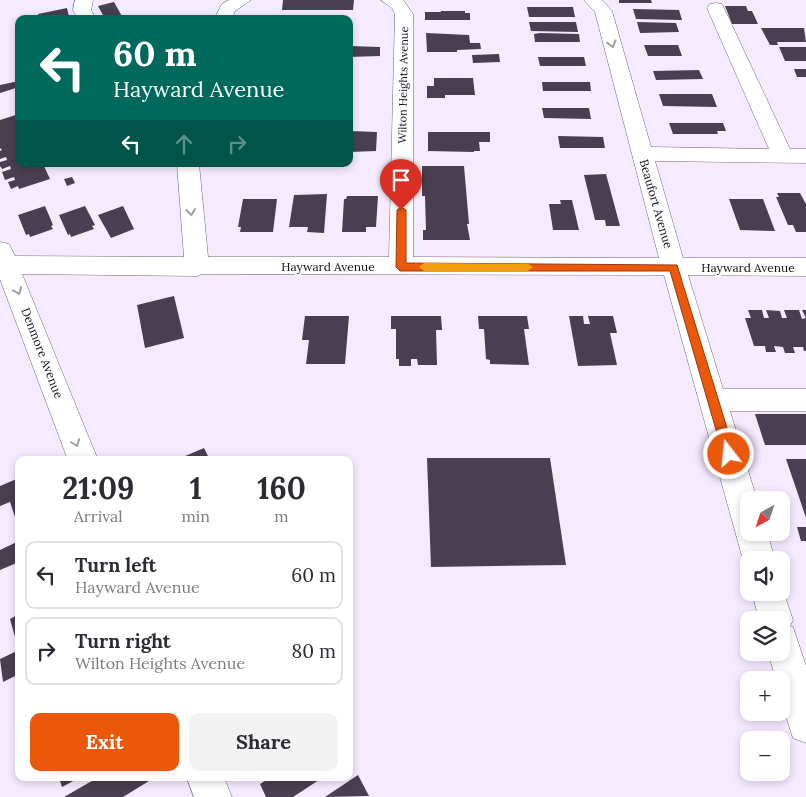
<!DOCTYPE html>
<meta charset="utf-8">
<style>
body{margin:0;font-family:Lora,serif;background:#f2f2f3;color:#2b2b33;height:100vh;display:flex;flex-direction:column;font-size:19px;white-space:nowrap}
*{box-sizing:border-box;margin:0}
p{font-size:16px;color:#7c7c81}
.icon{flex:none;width:28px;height:28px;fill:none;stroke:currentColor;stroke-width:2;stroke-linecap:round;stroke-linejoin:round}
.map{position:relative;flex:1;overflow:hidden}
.side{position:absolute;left:15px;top:456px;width:338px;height:325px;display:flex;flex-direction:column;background:#fff;border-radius:10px;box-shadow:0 2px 8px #0003}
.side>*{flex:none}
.top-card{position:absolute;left:15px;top:15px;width:338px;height:152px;border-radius:10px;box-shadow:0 2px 8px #0003;background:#00695c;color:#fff;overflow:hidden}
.needle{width:32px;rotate:220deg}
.fabs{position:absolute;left:740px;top:491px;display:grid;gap:10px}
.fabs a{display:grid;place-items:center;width:50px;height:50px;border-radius:10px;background:#fff;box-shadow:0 2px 8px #0003;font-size:25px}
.pin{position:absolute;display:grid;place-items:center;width:42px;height:42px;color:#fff;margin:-51px -21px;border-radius:50% 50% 50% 0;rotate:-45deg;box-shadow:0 0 5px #0007}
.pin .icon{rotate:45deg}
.me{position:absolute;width:55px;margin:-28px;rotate:344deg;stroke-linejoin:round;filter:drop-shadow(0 0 4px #0008)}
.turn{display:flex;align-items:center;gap:18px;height:105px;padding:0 15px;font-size:22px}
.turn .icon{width:65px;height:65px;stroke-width:2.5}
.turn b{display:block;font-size:35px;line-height:42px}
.lanes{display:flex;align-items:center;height:48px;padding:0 15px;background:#0003;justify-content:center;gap:25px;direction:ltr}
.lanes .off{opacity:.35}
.eta{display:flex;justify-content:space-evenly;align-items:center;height:85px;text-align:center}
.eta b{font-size:30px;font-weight:700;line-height:35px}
.cta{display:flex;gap:10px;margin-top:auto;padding:10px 15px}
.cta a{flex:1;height:58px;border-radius:10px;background:#ea580c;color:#fff;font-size:20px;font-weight:700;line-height:58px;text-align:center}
.cta a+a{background:#f2f2f3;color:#2b2b33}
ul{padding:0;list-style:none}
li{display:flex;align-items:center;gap:15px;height:68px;margin:0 10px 8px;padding:0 5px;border:2px solid #e1e1e2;border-radius:10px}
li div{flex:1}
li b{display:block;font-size:19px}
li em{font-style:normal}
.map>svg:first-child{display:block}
</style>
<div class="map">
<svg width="806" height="797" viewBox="0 0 806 797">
<rect width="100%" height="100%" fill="#f6eaff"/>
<g fill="#483f50">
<polygon points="283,0 354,0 353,10 282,10"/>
<polygon points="619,0 651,0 652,3 619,3"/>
<polygon points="114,2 123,18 105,19 98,6"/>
<polygon points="725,6 746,6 748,11 752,11 758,24 732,24"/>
<polygon points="527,7 573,7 575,17 529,17"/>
<polygon points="67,8 69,17 39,19 38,14"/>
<polygon points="633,9 679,10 682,20 636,19"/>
<polygon points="441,11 465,11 465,13 470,13 470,20 425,20 425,12 441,12"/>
<polygon points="173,15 188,15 198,16 198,19 159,19 160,16"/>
<polygon points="529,22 576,22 578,32 531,31"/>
<polygon points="637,22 676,23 679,32 640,33"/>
<polygon points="761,28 804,28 806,42 777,42 778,45 770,45"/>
<polygon points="426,33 469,35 470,43 480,43 481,49 457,50 457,52 427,52"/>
<polygon points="540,33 579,34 580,42 535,42 534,34"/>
<polygon points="644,45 678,45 682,56 648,56"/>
<polygon points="349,46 380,47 380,56 349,57"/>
<polygon points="779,47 806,47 806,61 785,61"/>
<polygon points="499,54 500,62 473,63 472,55"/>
<polygon points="538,57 584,57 586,66 540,66"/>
<polygon points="794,69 806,69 806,77 797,77"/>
<polygon points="699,70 703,79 656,80 653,71"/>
<polygon points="434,78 473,78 475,95 445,95 445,98 427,98 427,86 434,86"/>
<polygon points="19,81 19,87 0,93 0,85"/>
<polygon points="542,82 590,82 591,91 543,91"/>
<polygon points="659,94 712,94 717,107 663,106"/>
<polygon points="542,108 589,108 591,119 544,118"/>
<polygon points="19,114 19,164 43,164 50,179 19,189 18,186 11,189 8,182 15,180 14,177 5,180 2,172 11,169 10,166 2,169 0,166 0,162 7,160 6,157 0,159 0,151 2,150 0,148 0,120"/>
<polygon points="669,123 723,123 726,131 717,131 718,134 673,134"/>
<polygon points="349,131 377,132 376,151 349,152"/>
<polygon points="428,132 490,132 490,142 479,142 480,151 474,151 474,152 428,151"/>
<polygon points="558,136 603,137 605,148 560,148"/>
<polygon points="422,166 464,166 469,224 467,224 470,240 423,240 423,230 426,230 425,196 422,196"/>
<polygon points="606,174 620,226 606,226 605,220 595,220 584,175"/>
<polygon points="72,177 75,183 67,186 64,179"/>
<polygon points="777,193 800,193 806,204 806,232 796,232 793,225 788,225 776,197 779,197"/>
<polygon points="327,194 324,233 307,232 308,227 289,227 294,195"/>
<polygon points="347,196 378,196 376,227 366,227 366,232 342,232 344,199 346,199"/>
<polygon points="243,199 277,199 273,232 240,232 241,227 238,227"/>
<polygon points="729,199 763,199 775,231 740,230"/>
<polygon points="560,200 572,200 579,230 553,230 549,204 561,204"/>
<polygon points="45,206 53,225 51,226 53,229 30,237 29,234 26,235 18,215"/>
<polygon points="85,206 95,225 92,226 94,229 71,237 70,234 68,235 59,215"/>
<polygon points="123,206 134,229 111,238 98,215"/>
<polygon points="174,296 184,338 145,348 137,305"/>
<polygon points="748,310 762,310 764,318 769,318 766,310 780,311 782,318 787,318 784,310 799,310 802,319 806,318 802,310 806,310 806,351 804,351 803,347 793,347 795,353 785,353 783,347 774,346 776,352 766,352 765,346 754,346 745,318 751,318"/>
<polygon points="305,316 349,316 345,364 306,364 309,340 302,340"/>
<polygon points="391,316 441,316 442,330 436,330 437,365 418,365 417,359 411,359 411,366 399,366 399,359 396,359 396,329 391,329"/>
<polygon points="478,316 527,316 529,329 524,329 529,365 490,364 490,360 486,359 484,329 479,329"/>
<polygon points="569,316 583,316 584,324 590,324 588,316 613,316 617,333 610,333 617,365 578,366"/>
<polygon points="755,414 806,414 806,445 765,445"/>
<polygon points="204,448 208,456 202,458 203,460 176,460"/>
<polygon points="427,458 550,458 566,565 431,567"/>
<polygon points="786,459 806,459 806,518 801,503"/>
<polygon points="19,478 19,515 15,517 10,502 0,506 0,486"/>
<polygon points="797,527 806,527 806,541 801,541"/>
<polygon points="19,541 19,562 0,570 0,550"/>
<polygon points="19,614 19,636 15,637 10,619"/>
<polygon points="19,650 19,674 3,682 0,659"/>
<polygon points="358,775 369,796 325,797"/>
<polygon points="59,778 79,778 62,787"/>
<polygon points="97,778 148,778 149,781 123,797 64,797"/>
<polygon points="270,778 322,778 293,797 266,797 260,784"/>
</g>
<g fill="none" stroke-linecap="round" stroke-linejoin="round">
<defs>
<g id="minor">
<polygon points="75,0 93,0 91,10 96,19 78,19 73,10"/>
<polygon points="229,0 251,0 235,11 232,19 214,19 222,4"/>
<polygon points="381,0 403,0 413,14 413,257 659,258 595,12 584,0 602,0 612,11 651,147 769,149 707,8 710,4 716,3 722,4 790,149 806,149 806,163 655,161 683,258 806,258 806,276 688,275 723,389 806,389 806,411 730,411 757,500 749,500 749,532 767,532 775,560 749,560 749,571 743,560 664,275 202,274 197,276 22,274 98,460 68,460 0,279 0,242 9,244 15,256 184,257 177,164 199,164 208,257 389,257 395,14 392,8"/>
<polygon points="781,585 793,620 790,626 793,627 806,666 806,743 793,738 781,701 781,680 776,680 768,652 781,652 781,620 759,620 752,592 781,592"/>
<polygon points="187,778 224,778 232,797 194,797"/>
</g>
</defs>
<use href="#minor" stroke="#706678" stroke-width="1"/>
<use href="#minor" fill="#fff" fill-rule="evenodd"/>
</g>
<defs><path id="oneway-chevron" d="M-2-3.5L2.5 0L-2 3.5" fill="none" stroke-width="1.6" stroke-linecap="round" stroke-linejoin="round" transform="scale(1.25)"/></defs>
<g stroke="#a09fa1">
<use href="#oneway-chevron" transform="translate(612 44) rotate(75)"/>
<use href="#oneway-chevron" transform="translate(191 212) rotate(84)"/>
<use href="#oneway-chevron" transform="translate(18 291) rotate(69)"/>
<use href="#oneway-chevron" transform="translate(76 443) rotate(69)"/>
</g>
<polygon fill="#ea580c" stroke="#983908" points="401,207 406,210 406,263 677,265 735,454 733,458 729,459 724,458 723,454 670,271 400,271 396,267 397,210"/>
<polygon fill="#f59e0b" points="424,263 528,264 533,267 528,271 424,271 419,267"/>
<g text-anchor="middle" stroke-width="5" stroke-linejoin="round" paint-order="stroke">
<g font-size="11" fill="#120e15" stroke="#fcfcfc">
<text transform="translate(403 85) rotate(-89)" y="4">Wilton Heights Avenue</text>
</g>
<g font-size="12" fill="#120e15" stroke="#fcfcfc">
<text transform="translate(656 204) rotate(74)" y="4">Beaufort Avenue</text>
<text x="328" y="271">Hayward Avenue</text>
<text x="748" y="272">Hayward Avenue</text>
<text transform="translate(42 353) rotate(69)" y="4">Denmore Avenue</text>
</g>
</g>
</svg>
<div class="fabs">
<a><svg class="needle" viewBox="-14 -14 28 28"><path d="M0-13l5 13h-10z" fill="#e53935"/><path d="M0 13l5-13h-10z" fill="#7c7c81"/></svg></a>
<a><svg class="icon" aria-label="sound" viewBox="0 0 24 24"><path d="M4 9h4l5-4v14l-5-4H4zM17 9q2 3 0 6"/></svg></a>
<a><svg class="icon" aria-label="layers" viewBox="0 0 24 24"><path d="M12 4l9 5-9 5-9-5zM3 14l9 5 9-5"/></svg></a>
<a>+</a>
<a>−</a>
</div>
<div class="pin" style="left:401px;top:210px;background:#d93025"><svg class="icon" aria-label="arrive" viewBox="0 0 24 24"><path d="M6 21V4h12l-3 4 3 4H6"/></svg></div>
<svg class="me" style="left:729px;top:454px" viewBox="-20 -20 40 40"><circle r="17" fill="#ea580c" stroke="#fff" stroke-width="3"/><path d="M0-11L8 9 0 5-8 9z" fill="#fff"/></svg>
<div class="top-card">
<div class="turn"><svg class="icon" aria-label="left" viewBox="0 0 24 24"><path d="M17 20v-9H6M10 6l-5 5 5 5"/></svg><div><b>60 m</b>Hayward Avenue</div></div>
<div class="lanes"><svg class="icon" aria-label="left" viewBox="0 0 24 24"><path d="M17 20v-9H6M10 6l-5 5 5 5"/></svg><svg class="icon off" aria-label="ahead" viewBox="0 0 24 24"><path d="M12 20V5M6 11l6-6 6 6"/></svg><svg class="icon off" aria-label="right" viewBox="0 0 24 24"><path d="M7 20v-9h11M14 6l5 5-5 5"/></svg></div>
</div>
<section class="side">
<div class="eta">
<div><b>21:09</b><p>Arrival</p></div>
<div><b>1</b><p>min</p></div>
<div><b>160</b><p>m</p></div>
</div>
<ul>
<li><svg class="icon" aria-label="left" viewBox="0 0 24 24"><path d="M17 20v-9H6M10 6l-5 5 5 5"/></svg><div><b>Turn left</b><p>Hayward Avenue</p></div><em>60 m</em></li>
<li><svg class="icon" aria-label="right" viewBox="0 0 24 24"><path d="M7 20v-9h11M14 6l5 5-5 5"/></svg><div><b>Turn right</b><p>Wilton Heights Avenue</p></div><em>80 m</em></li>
</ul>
<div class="cta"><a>Exit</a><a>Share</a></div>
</section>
</div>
